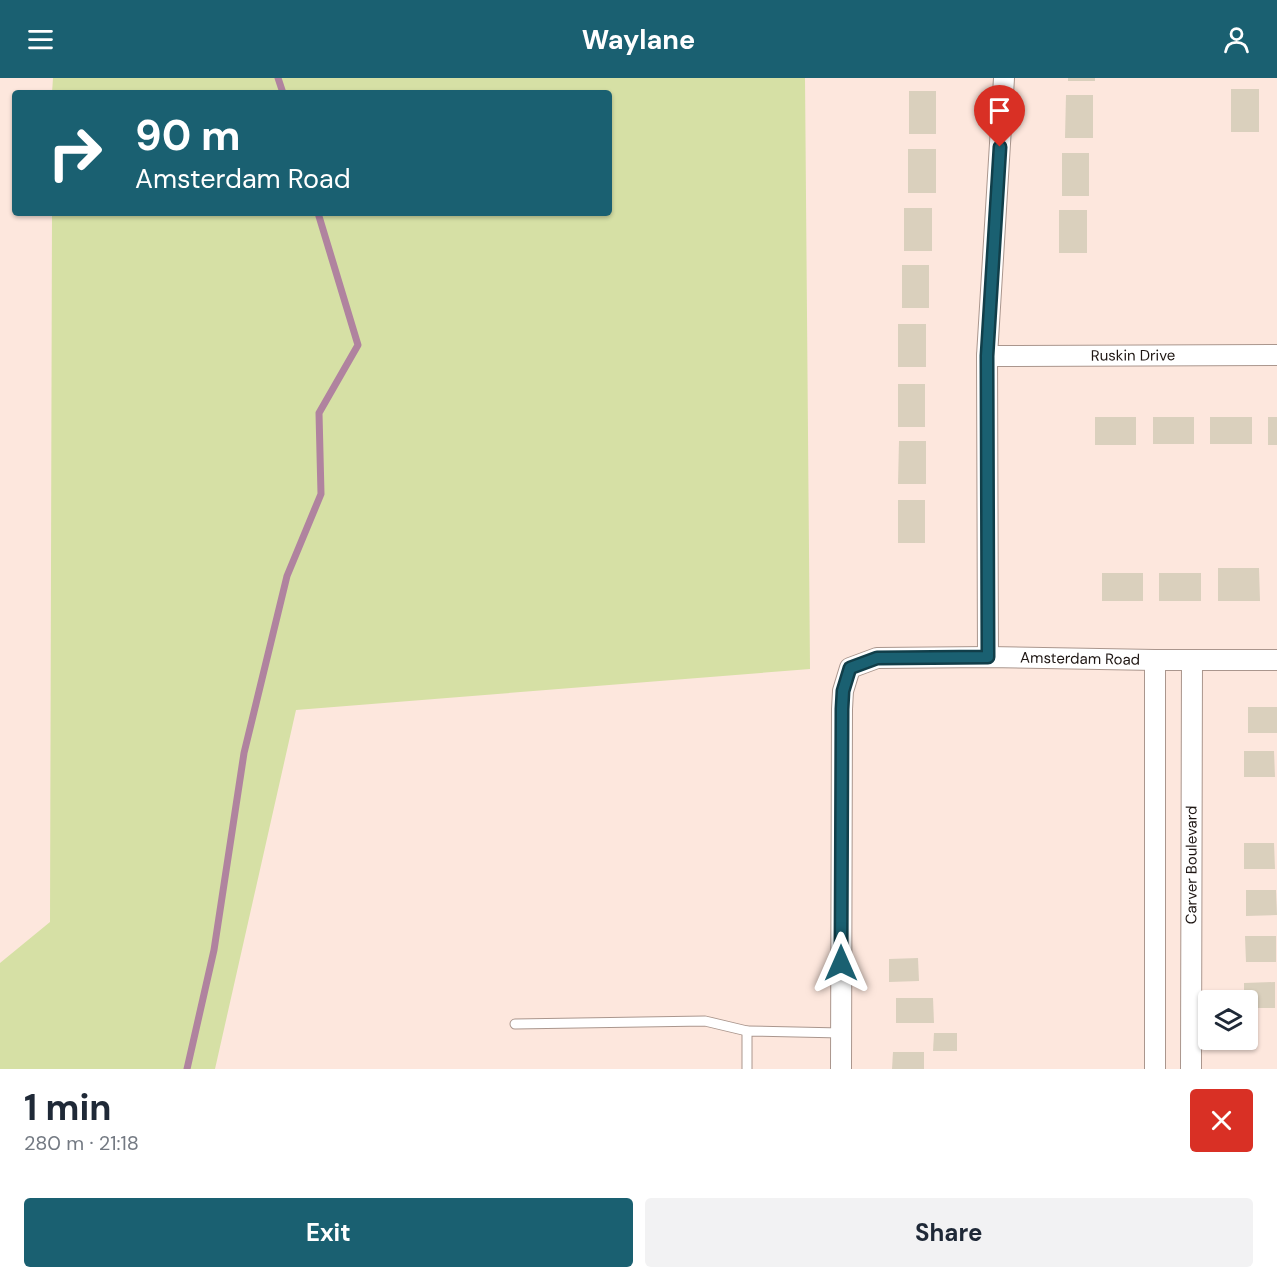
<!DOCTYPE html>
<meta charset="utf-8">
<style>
body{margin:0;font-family:"DM Sans",sans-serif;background:#f2f2f3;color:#1f2937;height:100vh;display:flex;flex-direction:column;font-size:22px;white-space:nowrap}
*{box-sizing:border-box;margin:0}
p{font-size:20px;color:#747a83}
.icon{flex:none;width:33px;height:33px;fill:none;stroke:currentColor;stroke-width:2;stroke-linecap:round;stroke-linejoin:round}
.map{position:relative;height:991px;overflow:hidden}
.sheet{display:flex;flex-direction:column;background:#fff;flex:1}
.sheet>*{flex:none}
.top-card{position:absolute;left:12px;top:12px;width:600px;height:126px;border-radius:6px;box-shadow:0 2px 4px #0004;background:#1a6071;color:#fff;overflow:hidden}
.fabs{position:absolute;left:1198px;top:912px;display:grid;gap:12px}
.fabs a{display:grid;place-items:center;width:60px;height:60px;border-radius:6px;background:#fff;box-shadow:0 2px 4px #0004;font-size:30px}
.pin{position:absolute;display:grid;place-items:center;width:51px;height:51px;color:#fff;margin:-62px -26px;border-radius:50% 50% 50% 0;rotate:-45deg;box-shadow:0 0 6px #0007}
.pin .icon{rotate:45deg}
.me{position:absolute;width:66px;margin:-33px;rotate:0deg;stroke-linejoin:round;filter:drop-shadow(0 0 4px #0008)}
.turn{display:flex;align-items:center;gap:21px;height:126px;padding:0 24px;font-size:27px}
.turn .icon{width:78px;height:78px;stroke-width:2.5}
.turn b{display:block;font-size:42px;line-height:51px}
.round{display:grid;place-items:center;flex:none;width:63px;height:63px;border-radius:6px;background:#f2f2f3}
.summary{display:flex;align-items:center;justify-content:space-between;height:102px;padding:0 24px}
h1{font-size:36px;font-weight:700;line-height:45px}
.primary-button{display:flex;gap:12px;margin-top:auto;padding:12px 24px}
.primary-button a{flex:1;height:69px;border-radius:6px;background:#1a6071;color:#fff;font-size:24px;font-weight:700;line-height:69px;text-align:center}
.primary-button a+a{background:#f2f2f3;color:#1f2937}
header{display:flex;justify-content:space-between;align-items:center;height:78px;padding:0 24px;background:#1a6071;color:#fff;font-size:27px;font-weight:700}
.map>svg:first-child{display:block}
</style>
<header><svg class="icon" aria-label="menu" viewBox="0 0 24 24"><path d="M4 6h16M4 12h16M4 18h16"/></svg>Waylane<svg class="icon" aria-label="person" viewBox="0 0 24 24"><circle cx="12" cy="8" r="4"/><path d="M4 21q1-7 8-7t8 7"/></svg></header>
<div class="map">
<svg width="1277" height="991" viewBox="0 0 1277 991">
<rect width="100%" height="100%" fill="#fde7dd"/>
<polygon fill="#d6e0a5" points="53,0 805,0 810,591 296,632 215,991 0,991 0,885 50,844 52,135 609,135 609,15 52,15"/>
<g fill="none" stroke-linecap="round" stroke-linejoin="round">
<g stroke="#b0839f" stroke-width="7">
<polyline points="278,0 283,15"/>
<polyline points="187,991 214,872 244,675 287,498 321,416 319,335 358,267 318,135"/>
</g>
</g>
<g fill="#dad0bd">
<rect x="1068" y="0" width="27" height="3"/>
<rect x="1231" y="11" width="28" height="43"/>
<rect x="909" y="13" width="27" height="43"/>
<polygon points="1066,17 1093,17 1093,60 1065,60"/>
<rect x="908" y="71" width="28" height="44"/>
<rect x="1062" y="75" width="27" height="43"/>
<rect x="904" y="130" width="28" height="43"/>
<rect x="1059" y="132" width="28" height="43"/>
<rect x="902" y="187" width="27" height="43"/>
<rect x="898" y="246" width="28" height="43"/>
<rect x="898" y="306" width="27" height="43"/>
<rect x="1095" y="339" width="41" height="28"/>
<rect x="1153" y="339" width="41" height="27"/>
<rect x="1210" y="339" width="42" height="27"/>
<rect x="1268" y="339" width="9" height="28"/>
<polygon points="899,363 926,363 926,406 898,406"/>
<rect x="898" y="422" width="27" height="43"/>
<polygon points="1218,490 1259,490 1260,523 1218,523"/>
<rect x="1102" y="495" width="41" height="28"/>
<rect x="1159" y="495" width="42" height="28"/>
<rect x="1248" y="629" width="29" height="26"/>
<polygon points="1244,673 1274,673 1275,699 1244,699"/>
<polygon points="1244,765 1274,765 1275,791 1244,791"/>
<polygon points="1246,812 1276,812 1277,837 1246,838"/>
<polygon points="1245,858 1276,858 1276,884 1246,884"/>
<polygon points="918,880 919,903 889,904 889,881"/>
<polygon points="1275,904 1275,930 1248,930 1248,922 1244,922 1244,905"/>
<polygon points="896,920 933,920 934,945 896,945"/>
<polygon points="934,955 957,955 957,973 933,973"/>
<polygon points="893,974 924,974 924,991 892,991"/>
</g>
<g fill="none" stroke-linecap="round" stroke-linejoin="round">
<defs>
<g id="lane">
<polyline points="515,946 705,943 747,953"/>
<polyline points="747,991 747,953 841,955"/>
</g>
<g id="street">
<path id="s1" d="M987 278 1277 277"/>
<polyline points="988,579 987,278 1004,0"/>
<polyline points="1155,582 1155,991"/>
<path id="s2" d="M841 991 842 631 843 613 850 590 877 580 988 579 1155 582H1277"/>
<path id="s3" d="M1191 991 1192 582"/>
</g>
</defs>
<use href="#lane" stroke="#aa968d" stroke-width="11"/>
<use href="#street" stroke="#aa968d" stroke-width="22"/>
<use href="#lane" stroke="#fff" stroke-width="9"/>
<use href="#street" stroke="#fff" stroke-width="20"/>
</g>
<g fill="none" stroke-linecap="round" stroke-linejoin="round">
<defs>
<polyline id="route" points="841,885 842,631 843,613 850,590 877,580 988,579 987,278 1000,69"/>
</defs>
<use href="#route" stroke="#113e49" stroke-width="15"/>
<use href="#route" stroke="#1a6071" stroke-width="10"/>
</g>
<g text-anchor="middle" stroke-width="4.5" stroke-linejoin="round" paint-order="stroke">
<g font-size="15" fill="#1d1512" stroke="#fde7dd">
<text dy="5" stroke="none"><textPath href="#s1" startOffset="146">Ruskin Drive</textPath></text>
<text dy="5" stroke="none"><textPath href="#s2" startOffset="634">Amsterdam Road</textPath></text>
<text dy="5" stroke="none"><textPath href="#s3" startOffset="204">Carver Boulevard</textPath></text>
</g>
</g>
</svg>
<div class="fabs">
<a><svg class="icon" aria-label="layers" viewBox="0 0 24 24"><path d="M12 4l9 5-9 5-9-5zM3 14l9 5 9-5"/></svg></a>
</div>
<div class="pin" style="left:1000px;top:69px;background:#d93025"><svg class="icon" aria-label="arrive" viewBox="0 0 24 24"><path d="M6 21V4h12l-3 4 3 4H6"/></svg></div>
<svg class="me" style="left:841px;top:885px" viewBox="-20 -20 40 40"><path d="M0-17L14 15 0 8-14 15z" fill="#1a6071" stroke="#fff" stroke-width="4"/></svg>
<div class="top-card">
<div class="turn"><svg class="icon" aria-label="right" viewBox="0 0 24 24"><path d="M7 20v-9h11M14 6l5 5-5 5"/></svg><div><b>90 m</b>Amsterdam Road</div></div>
</div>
</div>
<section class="sheet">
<div class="summary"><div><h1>1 min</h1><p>280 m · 21:18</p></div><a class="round" style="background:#d93025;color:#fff"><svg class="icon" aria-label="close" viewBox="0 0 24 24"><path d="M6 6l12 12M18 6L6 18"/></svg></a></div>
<div class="primary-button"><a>Exit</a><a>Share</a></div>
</section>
